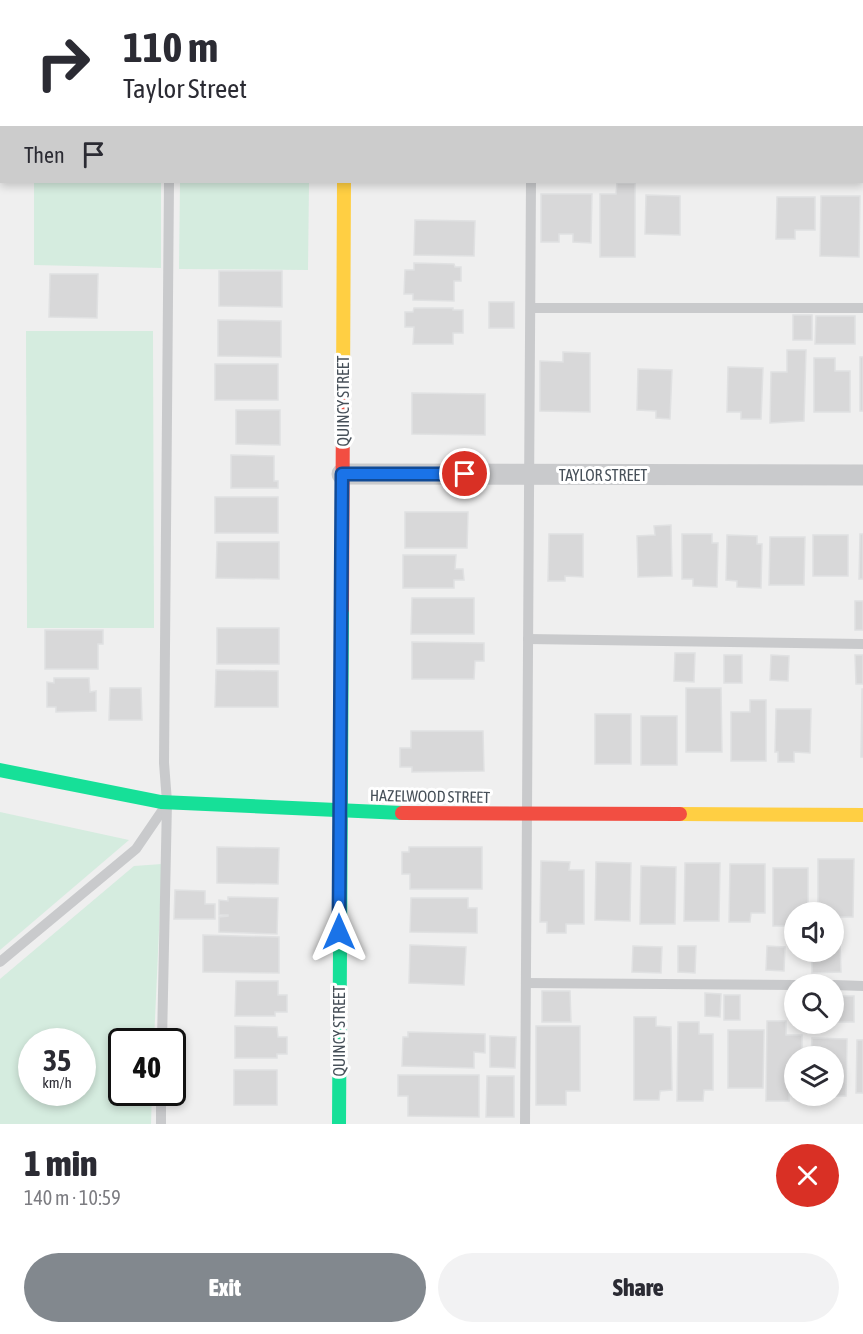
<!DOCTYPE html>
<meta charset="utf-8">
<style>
body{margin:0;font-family:"Asap Condensed",sans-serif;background:#f2f2f3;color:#2b2b33;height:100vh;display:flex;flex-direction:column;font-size:22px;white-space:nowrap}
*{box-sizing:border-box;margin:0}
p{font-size:20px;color:#7c7c81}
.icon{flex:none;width:33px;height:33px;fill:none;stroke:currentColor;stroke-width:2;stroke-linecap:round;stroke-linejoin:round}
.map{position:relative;height:1124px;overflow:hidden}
.details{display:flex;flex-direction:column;background:#fff;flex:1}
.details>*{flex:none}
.guide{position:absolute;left:0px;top:0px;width:864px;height:183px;box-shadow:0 3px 9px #0003;background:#fff;color:#2b2b33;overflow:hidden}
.fabs{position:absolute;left:784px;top:902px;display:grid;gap:12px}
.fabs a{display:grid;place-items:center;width:60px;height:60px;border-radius:50%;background:#fff;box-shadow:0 3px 9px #0003;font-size:30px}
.speed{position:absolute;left:18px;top:1028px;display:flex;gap:12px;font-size:30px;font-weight:700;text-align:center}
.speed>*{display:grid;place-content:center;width:78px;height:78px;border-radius:50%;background:#fff;box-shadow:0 3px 9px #0003;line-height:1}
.speed small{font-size:15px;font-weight:400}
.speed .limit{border:3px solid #111;border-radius:9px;background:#fff;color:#111}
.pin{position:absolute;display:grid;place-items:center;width:51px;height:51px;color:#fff;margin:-26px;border:3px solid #fff;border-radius:50%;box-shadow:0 2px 6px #0007}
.me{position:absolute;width:66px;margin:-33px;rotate:0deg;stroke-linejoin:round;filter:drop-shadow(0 0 4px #0008)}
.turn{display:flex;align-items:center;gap:21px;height:126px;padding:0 24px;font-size:27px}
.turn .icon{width:78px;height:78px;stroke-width:2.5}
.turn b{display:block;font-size:42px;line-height:51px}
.then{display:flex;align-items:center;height:57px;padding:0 24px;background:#0003;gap:12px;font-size:22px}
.round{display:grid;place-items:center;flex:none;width:63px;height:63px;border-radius:32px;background:#f2f2f3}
.overview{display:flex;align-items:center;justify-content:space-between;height:102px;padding:0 24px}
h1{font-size:36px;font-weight:800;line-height:45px}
.cta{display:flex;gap:12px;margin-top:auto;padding:12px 24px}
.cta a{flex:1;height:69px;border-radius:36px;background:#82888e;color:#fff;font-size:24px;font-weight:800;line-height:69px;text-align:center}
.cta a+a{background:#f2f2f3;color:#2b2b33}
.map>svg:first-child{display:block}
</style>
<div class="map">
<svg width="863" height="1124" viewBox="0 0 863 1124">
<rect width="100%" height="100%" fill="#efefef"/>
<g fill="#d5ecdf" fill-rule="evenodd">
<polygon points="34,182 161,182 161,268 34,265"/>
<polygon points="180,182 309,182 308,270 179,269"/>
<polygon points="26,331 153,331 154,628 27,628"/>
<polygon points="0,812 129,840 0,950"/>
<path d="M162 864 154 1041H122V1092H152L151 1124H0V979L134 866ZM32 1041H82V1092H32Z"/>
</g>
<g fill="#d8d8d9" stroke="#e0e1e2" stroke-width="1.5">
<polygon points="617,183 635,183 635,257 600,257 600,194 616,194"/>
<polygon points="541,194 592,194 591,243 573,242 573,234 559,234 559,242 541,242"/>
<polygon points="646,195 680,196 680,235 645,234"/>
<polygon points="821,196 860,196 859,257 820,256"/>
<polygon points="777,197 815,197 815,230 795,230 795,239 776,239"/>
<polygon points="415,220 475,221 474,256 414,255"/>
<polygon points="414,263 454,264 455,267 461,267 461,281 454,281 454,301 413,300 413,294 404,294 405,270 414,270"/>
<polygon points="219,271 282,271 282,307 219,306"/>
<polygon points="50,274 98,274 97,318 49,317"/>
<rect x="489" y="302" width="25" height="26"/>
<polygon points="414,308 453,308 453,310 463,310 463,333 453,333 453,344 413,344 414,327 405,327 405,312 413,312"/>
<rect x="793" y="315" width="19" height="25"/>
<polygon points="816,316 855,316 855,344 815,344"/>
<polygon points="218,320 281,321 281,357 218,356"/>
<polygon points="787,350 806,350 804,421 770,423 771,372 787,372"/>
<polygon points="563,352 590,353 590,412 540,411 540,361 563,362"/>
<rect x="860" y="357" width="3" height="54"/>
<polygon points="814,358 835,358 835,371 850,371 850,412 814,412"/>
<rect x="215" y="364" width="63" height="36"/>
<polygon points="728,367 763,368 761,419 741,419 741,412 727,412"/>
<polygon points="638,369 672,370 670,419 656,418 656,411 637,410"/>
<polygon points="412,393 485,394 485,435 412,434"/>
<polygon points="236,410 280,410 280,445 236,444"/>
<polygon points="231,455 274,456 274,481 278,481 278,488 231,488"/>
<rect x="215" y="497" width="63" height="36"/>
<polygon points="405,512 468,512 467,548 405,548"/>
<polygon points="671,525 672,576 638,577 637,536 655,535 654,526"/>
<polygon points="549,534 583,534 583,577 565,576 565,581 548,581"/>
<polygon points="682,534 712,534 712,543 718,543 717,587 693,586 693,579 682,579"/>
<polygon points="860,534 863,534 863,579 859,579"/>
<polygon points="727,535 757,536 757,544 762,544 761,588 737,587 737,581 726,580"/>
<rect x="813" y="535" width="35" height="41"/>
<polygon points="770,537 805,537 804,585 769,585"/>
<polygon points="217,542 279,542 279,579 216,578"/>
<polygon points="403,555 456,555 455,569 463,569 464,580 454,580 454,588 403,588"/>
<polygon points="412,598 474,598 474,634 411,634"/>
<rect x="855" y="601" width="8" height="29"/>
<rect x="217" y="628" width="62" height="36"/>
<polygon points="45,630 103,630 103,644 98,644 98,669 45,669"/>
<polygon points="412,642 484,643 484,661 475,661 474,679 412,679"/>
<polygon points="675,653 695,653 694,682 674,681"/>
<rect x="724" y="655" width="18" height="28"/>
<polygon points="771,655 789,656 788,681 770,680"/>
<polygon points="855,655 863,655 863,684 856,684"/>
<polygon points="216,670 278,671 278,707 215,707"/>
<polygon points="54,678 89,678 90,692 96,691 96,711 56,712 56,707 47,707 47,682 54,683"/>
<polygon points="110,688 141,688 142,720 109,720"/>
<polygon points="686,688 721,688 722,752 686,752"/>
<polygon points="862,689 863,689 863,757 861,757"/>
<polygon points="750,700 766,700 766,761 731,761 731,712 750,712"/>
<polygon points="776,709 811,709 810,753 794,752 794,762 778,762 778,752 775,752"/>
<rect x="595" y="714" width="36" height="50"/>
<rect x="641" y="716" width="36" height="49"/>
<polygon points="411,731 483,731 484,771 412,772 412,767 400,767 400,748 411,748"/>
<polygon points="217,847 279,848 278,884 217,883"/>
<polygon points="409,847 482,847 482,889 410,889 410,874 402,874 402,852 409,852"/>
<polygon points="818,859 854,859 853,917 834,917 834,912 818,912"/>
<polygon points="541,861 570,862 569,870 584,870 584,924 566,924 566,933 547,933 547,922 540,922"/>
<polygon points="596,862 631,863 630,921 595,920"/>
<polygon points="685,863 720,863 719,921 684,921"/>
<polygon points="730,864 765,864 765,913 751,913 750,922 729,922"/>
<polygon points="641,866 676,867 675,924 640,924"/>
<polygon points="773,868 808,868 808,912 795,912 795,926 773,926"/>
<polygon points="175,890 205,891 205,904 215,904 215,919 174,919"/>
<polygon points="228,897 278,898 277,934 219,932 219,917 228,916 228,915 219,915 219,900 228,901"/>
<polygon points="411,898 468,898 468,908 477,908 477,933 410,932"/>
<polygon points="203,935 279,937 279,973 203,972"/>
<polygon points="834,942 840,942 841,972 812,973 812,951 834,951"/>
<polygon points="410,945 466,947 464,985 409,983"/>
<polygon points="633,946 662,947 661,973 632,972"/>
<polygon points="678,946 696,946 695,973 678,972"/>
<polygon points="767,946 785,947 784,971 766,970"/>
<polygon points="236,981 278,981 278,995 287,995 287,1012 275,1012 275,1016 235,1016"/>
<polygon points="542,991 570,991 571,1022 542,1022"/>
<polygon points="705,993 721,994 720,1017 705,1016"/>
<rect x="724" y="995" width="16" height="25"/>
<polygon points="836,996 854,996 854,1022 837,1022"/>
<polygon points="634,1017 656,1017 656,1026 671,1027 672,1090 660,1091 659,1100 634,1100"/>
<polygon points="767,1021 786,1021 786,1035 802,1035 802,1056 795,1056 795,1092 789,1092 789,1101 766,1101"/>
<polygon points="678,1022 699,1022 699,1034 713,1034 713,1090 704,1090 703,1101 677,1101"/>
<polygon points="235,1026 277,1027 278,1037 287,1037 287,1054 277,1054 277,1058 235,1058"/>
<polygon points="536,1026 580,1026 580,1091 566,1091 566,1105 536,1105"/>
<polygon points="728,1030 764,1030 763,1088 728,1088"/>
<polygon points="408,1032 485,1034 485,1053 474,1052 474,1068 402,1066 403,1037 408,1037"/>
<polygon points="490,1036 516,1037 515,1068 490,1067"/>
<polygon points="812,1038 847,1039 846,1096 811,1096 834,1095 834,1056 811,1056"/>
<polygon points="857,1040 863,1040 863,1093 856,1093"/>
<rect x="234" y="1070" width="43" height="35"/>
<polygon points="398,1075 479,1075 479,1117 408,1116 408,1096 398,1096"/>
<polygon points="487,1076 514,1076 514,1117 486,1117"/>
</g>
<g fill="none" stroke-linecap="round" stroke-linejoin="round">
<g stroke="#c9cacc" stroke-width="10">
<polyline points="171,2 171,0"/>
<polyline points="532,2 532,0"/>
<polyline points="531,308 863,308"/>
<polyline points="528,639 863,644"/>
<polyline points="0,962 136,849 166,805"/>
<polyline points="526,983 795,985"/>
<polyline points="834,985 863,986"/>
<polyline points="162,1041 167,802 164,763 169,182"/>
<polyline points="161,1124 161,1092"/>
<polyline points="525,1124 531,182"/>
</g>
<g stroke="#c9cacc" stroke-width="21">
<polyline points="348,2 348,0"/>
<polyline points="862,134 863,134"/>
<polyline points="342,474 863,475"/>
</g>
<g stroke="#16e098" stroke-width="14">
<polyline points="0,770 161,802 402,813"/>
<polyline points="339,1124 342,609"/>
</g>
<g stroke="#ffcf43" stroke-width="14">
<polyline points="343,391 344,182"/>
<polyline points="680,814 863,815"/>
</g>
<g stroke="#f24e42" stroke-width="14">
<polyline points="342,609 343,391"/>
<polyline points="402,813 680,814"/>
</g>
</g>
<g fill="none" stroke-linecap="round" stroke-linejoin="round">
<defs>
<polyline id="route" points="339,932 342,474 465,474"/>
</defs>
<use href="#route" stroke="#114b97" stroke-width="15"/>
<use href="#route" stroke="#1a73e8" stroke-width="10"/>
</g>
<g text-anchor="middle" stroke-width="6" stroke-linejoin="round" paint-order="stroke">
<g font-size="16" fill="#475059" stroke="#fff">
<text transform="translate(343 401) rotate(-90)" y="6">QUINCY STREET</text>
<text x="603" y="481">TAYLOR STREET</text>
<text transform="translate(430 796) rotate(1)" y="6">HAZELWOOD STREET</text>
<text transform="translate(339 1031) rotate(-90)" y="6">QUINCY STREET</text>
</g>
</g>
</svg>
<div class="fabs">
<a><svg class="icon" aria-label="sound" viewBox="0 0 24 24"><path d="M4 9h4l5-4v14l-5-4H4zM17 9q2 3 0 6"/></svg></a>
<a><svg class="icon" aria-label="search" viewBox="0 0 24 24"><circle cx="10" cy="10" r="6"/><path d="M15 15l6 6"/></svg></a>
<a><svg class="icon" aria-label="layers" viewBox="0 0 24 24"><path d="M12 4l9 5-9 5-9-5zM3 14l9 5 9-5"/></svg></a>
</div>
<div class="speed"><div>35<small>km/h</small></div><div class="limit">40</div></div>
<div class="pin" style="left:465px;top:474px;background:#d93025"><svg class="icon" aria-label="arrive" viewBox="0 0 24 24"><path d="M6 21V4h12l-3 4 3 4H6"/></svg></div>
<svg class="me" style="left:339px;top:932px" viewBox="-20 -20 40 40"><path d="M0-17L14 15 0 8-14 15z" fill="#1a73e8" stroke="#fff" stroke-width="4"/></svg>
<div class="guide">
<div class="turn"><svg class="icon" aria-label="right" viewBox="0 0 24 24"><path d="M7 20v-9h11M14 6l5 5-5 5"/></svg><div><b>110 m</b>Taylor Street</div></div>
<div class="then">Then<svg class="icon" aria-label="arrive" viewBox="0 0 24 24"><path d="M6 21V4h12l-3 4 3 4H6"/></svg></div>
</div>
</div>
<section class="details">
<div class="overview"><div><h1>1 min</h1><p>140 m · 10:59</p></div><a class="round" style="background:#d93025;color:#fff"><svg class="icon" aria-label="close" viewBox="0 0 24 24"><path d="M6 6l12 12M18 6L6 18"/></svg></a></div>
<div class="cta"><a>Exit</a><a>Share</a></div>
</section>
